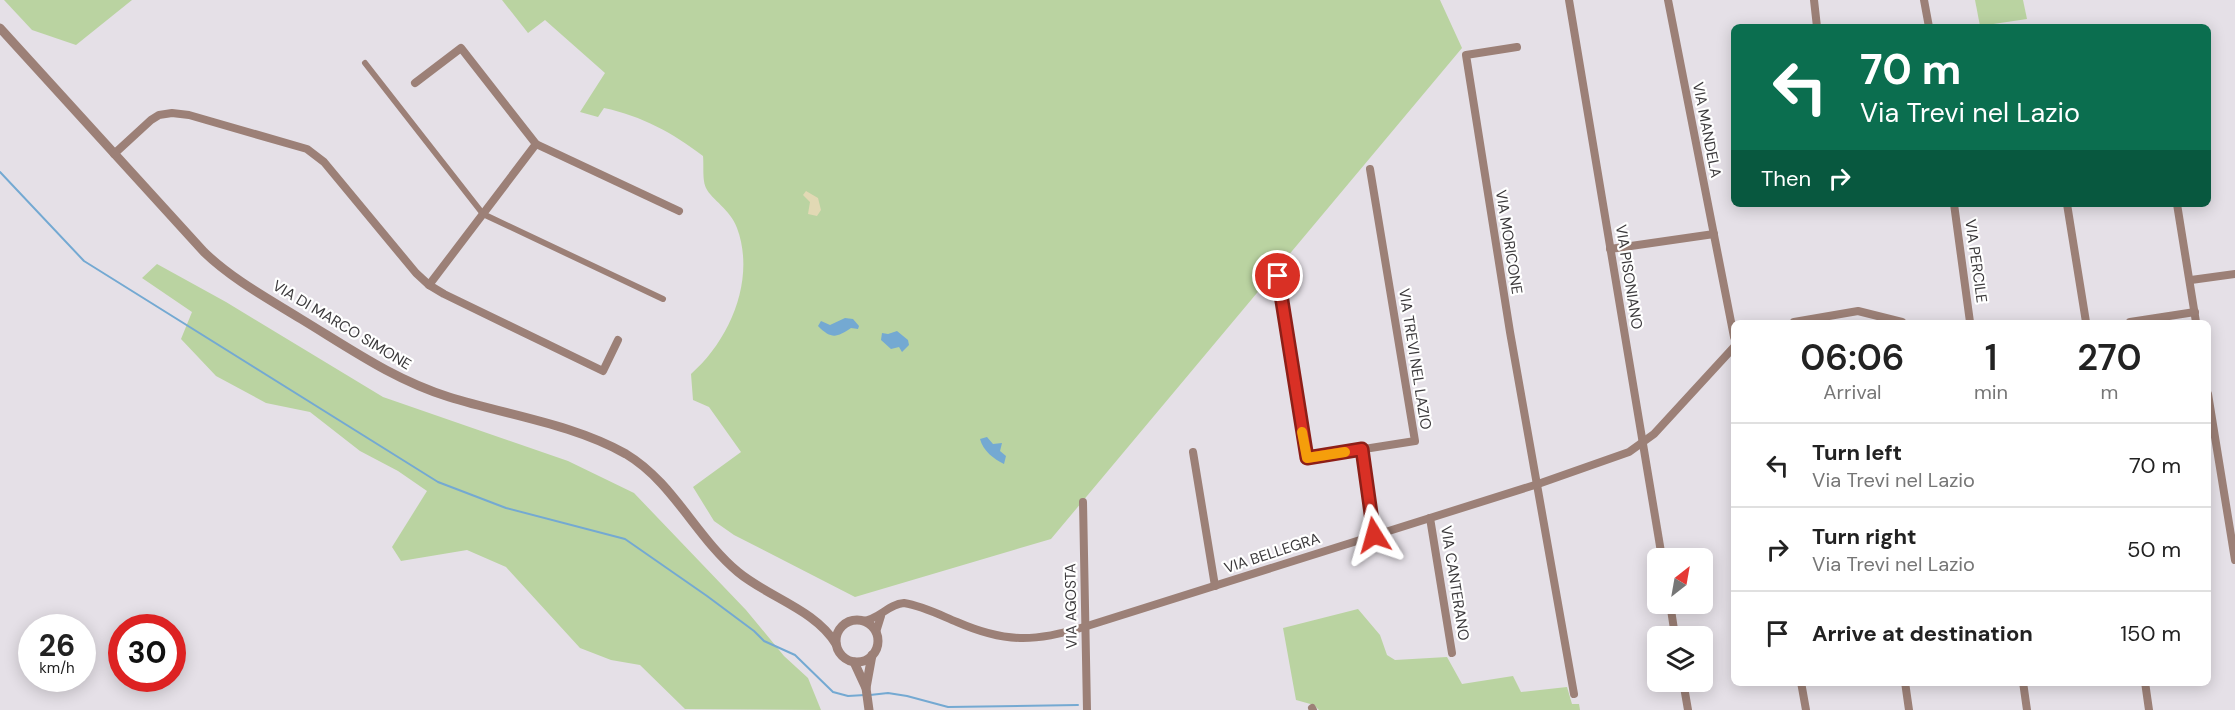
<!DOCTYPE html>
<style>
body{margin:0;font-family:"DM Sans",sans-serif;background:#f2f2f2;color:#222;height:100vh;display:flex;flex-direction:column;font-size:22px;white-space:nowrap}
*{box-sizing:border-box;margin:0}
p{font-size:20px;color:#767676}
.icon{flex:none;width:33px;height:33px;fill:none;stroke:currentColor;stroke-width:2;stroke-linecap:round;stroke-linejoin:round}
.map{position:relative;flex:1;overflow:hidden}
.details{position:absolute;left:1731px;top:320px;width:480px;height:366px;display:flex;flex-direction:column;background:#fff;border-radius:9px;box-shadow:0 3px 15px #0003}
.details>*{flex:none}
.banner{position:absolute;left:1731px;top:24px;width:480px;height:183px;border-radius:9px;box-shadow:0 3px 15px #0003;background:#0b6e4f;color:#fff;overflow:hidden}
.needle{width:39px;rotate:31deg}
.fabs{position:absolute;left:1647px;top:548px;display:grid;gap:12px}
.fabs a{display:grid;place-items:center;width:66px;height:66px;border-radius:9px;background:#fff;box-shadow:0 3px 15px #0003;font-size:30px}
.speed{position:absolute;left:18px;top:614px;display:flex;gap:12px;font-size:30px;font-weight:700;text-align:center}
.speed>*{display:grid;place-content:center;width:78px;height:78px;border-radius:50%;background:#fff;box-shadow:0 3px 15px #0003;line-height:1}
.speed small{font-size:15px;font-weight:400}
.speed .limit{border:9px solid #d22;background:#fff;color:#111}
.pin{position:absolute;display:grid;place-items:center;width:51px;height:51px;color:#fff;margin:-26px;border:3px solid #fff;border-radius:50%;box-shadow:0 2px 6px #0007}
.me{position:absolute;width:66px;margin:-33px;rotate:352deg;stroke-linejoin:round;filter:drop-shadow(0 0 4px #0008)}
.turn{display:flex;align-items:center;gap:21px;height:126px;padding:0 30px;font-size:27px}
.turn .icon{width:78px;height:78px;stroke-width:2.5}
.turn b{display:block;font-size:42px;line-height:51px}
.then{display:flex;align-items:center;height:57px;padding:0 30px;background:#0003;gap:12px;font-size:22px}
.eta{display:flex;justify-content:space-evenly;align-items:center;height:102px;text-align:center}
.eta b{font-size:36px;font-weight:600;line-height:42px}
ul{padding:0;list-style:none}
li{display:flex;align-items:center;gap:18px;height:84px;padding:0 30px;border-top:2px solid #e0e0e0}
li div{flex:1}
li b{display:block;font-size:22px}
li em{font-style:normal}
.map>svg:first-child{display:block}
</style>
<div class="map">
<svg width="2235" height="710" viewBox="0 0 2235 710">
<rect width="100%" height="100%" fill="#e5e0e7"/>
<g fill="#bad3a1">
<polygon points="4,0 132,0 76,45 32,30"/>
<path d="M502 0H1440L1462 48 1051 539 855 597 734 535 714 521 693 487 741 452 709 407 693 400 691 374C730 340 756 279 737 228 730 209 712 200 706 188 702 180 704 165 703 156 673 133 642 116 604 108L598 117 580 112 605 73 545 20 528 33Z"/>
<polygon points="1975,0 2023,0 2027,19 1980,26"/>
<polygon points="157,264 226,302 383,397 568,461 634,493 746,610 784,656 808,678 821,710 685,709 640,665 611,660 580,648 506,567 467,550 401,561 392,547 427,491 398,471 360,451 310,412 266,403 216,376 181,339 192,312 142,278"/>
<polygon points="1358,609 1380,635 1387,655 1395,660 1447,657 1462,684 1513,676 1521,692 1567,687 1572,704 1579,704 1580,710 1319,710 1314,705 1296,700 1283,628"/>
</g>
<polygon fill="#e2d9b4" points="806,191 818,198 821,210 817,216 808,214 810,202 803,195"/>
<g fill="#74a9d2">
<path d="M845 318 853 319 859 326 858 329 851 328C837 337 832 340 818 326L821 321 830 325Z"/>
<polygon points="897,331 908,340 909,345 902,352 899,347 891,349 881,340 882,333 888,334"/>
<path d="M987 437 993 444 1002 443 1000 451 1006 456 1004 464C994 459 983 451 980 439Z"/>
</g>
<g fill="none" stroke-linecap="round" stroke-linejoin="round">
<g stroke="#74a9d2" stroke-width="2">
<polyline points="0,172 84,261 438,482 506,508 625,539 707,596 754,631 764,641 795,655 833,692 848,696 865,695"/>
<polyline points="870,695 888,693 907,696 948,707 1078,705"/>
</g>
<polyline stroke="#9c8077" stroke-width="6" points="365,63 483,214 663,299"/>
<g stroke="#9c8077" stroke-width="8">
<polyline points="1569,0 1662,558"/>
<polyline points="1668,0 1734,337"/>
<polyline points="1814,0 1817,27"/>
<polyline points="1924,0 1929,27"/>
<polyline points="1517,47 1466,55 1510,332 1574,694"/>
<polyline points="536,144 679,211"/>
<polyline points="114,154 151,120 159,115 172,113 189,115 307,149 324,162 416,273 429,285 536,144 461,48 415,83"/>
<polyline points="1954,204 1970,322"/>
<polyline points="2067,204 2086,322"/>
<polyline points="2177,204 2196,322"/>
<polyline points="1610,249 1714,234"/>
<polyline points="1278,276 1307,458 1415,441 1370,169"/>
<polyline points="2191,280 2235,274"/>
<polyline points="429,285 444,294 603,371 618,340"/>
<polyline points="1794,322 1858,311 1902,322"/>
<polyline points="2130,322 2195,312"/>
<polyline points="2208,394 2235,560"/>
<polyline points="1362,449 1374,535"/>
<polyline points="1193,452 1215,586"/>
<polyline points="1083,502 1087,710"/>
<polyline points="1430,518 1452,653"/>
<polyline points="1670,603 1675,636"/>
<path d="M863 621C880 619 888 604 904 603 923 606 940 615 957 622 1005 643 1035 642 1084 627L1538 484 1629 452 1654 434 1734 347"/>
<polyline points="876,632 881,616"/>
<polyline points="1683,681 1688,710"/>
<polyline points="1801,682 1806,710"/>
<polyline points="1905,682 1909,710"/>
<polyline points="2023,682 2027,710"/>
<polyline points="2145,682 2149,710"/>
<polyline points="1312,708 1313,710"/>
</g>
<g stroke="#9c8077" stroke-width="9">
<path d="M0 28 204 252C232 279 267 298 301 319 349 348 394 380 449 397 507 415 573 424 626 454 673 482 696 537 738 572 768 597 816 610 836 644"/>
<circle cx="857" cy="641" r="21"/>
<polyline points="854,662 866,688 869,710"/>
<polyline points="866,688 872,655"/>
</g>
</g>
<g fill="none" stroke-linecap="round" stroke-linejoin="round">
<defs>
<polyline id="route" points="1278,276 1307,458 1362,449 1374,535"/>
</defs>
<use href="#route" stroke="#8d1f18" stroke-width="15"/>
<use href="#route" stroke="#d93025" stroke-width="10"/>
<polyline stroke="#f59e0b" stroke-width="10" points="1302,432 1307,458 1345,452"/>
</g>
<g text-anchor="middle" stroke-width="4.5" stroke-linejoin="round" paint-order="stroke">
<g font-size="15" fill="#3b393b" stroke="#fff">
<text transform="translate(1707 130) rotate(79)" y="5">VIA MANDELA</text>
<text transform="translate(1509 242) rotate(81)" y="5">VIA MORICONE</text>
<text transform="translate(1976 261) rotate(82)" y="5">VIA PERCILE</text>
<text transform="translate(1629 277) rotate(81)" y="5">VIA PISONIANO</text>
<text transform="translate(342 325) rotate(31)" y="5">VIA DI MARCO SIMONE</text>
<text transform="translate(1415 359) rotate(81)" y="5">VIA TREVI NEL LAZIO</text>
<text transform="translate(1272 553) rotate(-18)" y="5">VIA BELLEGRA</text>
<text transform="translate(1455 583) rotate(81)" y="5">VIA CANTERANO</text>
<text transform="translate(1071 606) rotate(-91)" y="5">VIA AGOSTA</text>
</g>
</g>
</svg>
<div class="fabs">
<a><svg class="needle" viewBox="-14 -14 28 28"><path d="M0-13l5 13h-10z" fill="#e53935"/><path d="M0 13l5-13h-10z" fill="#767676"/></svg></a>
<a><svg class="icon" aria-label="layers" viewBox="0 0 24 24"><path d="M12 4l9 5-9 5-9-5zM3 14l9 5 9-5"/></svg></a>
</div>
<div class="speed"><div>26<small>km/h</small></div><div class="limit">30</div></div>
<div class="pin" style="left:1278px;top:276px;background:#d93025"><svg class="icon" aria-label="arrive" viewBox="0 0 24 24"><path d="M6 21V4h12l-3 4 3 4H6"/></svg></div>
<svg class="me" style="left:1374px;top:535px" viewBox="-20 -20 40 40"><path d="M0-17L14 15 0 8-14 15z" fill="#d93025" stroke="#fff" stroke-width="4"/></svg>
<div class="banner">
<div class="turn"><svg class="icon" aria-label="left" viewBox="0 0 24 24"><path d="M17 20v-9H6M10 6l-5 5 5 5"/></svg><div><b>70 m</b>Via Trevi nel Lazio</div></div>
<div class="then">Then<svg class="icon" aria-label="right" viewBox="0 0 24 24"><path d="M7 20v-9h11M14 6l5 5-5 5"/></svg></div>
</div>
<section class="details">
<div class="eta">
<div><b>06:06</b><p>Arrival</p></div>
<div><b>1</b><p>min</p></div>
<div><b>270</b><p>m</p></div>
</div>
<ul>
<li><svg class="icon" aria-label="left" viewBox="0 0 24 24"><path d="M17 20v-9H6M10 6l-5 5 5 5"/></svg><div><b>Turn left</b><p>Via Trevi nel Lazio</p></div><em>70 m</em></li>
<li><svg class="icon" aria-label="right" viewBox="0 0 24 24"><path d="M7 20v-9h11M14 6l5 5-5 5"/></svg><div><b>Turn right</b><p>Via Trevi nel Lazio</p></div><em>50 m</em></li>
<li><svg class="icon" aria-label="arrive" viewBox="0 0 24 24"><path d="M6 21V4h12l-3 4 3 4H6"/></svg><div><b>Arrive at destination</b></div><em>150 m</em></li>
</ul>
</section>
</div>
